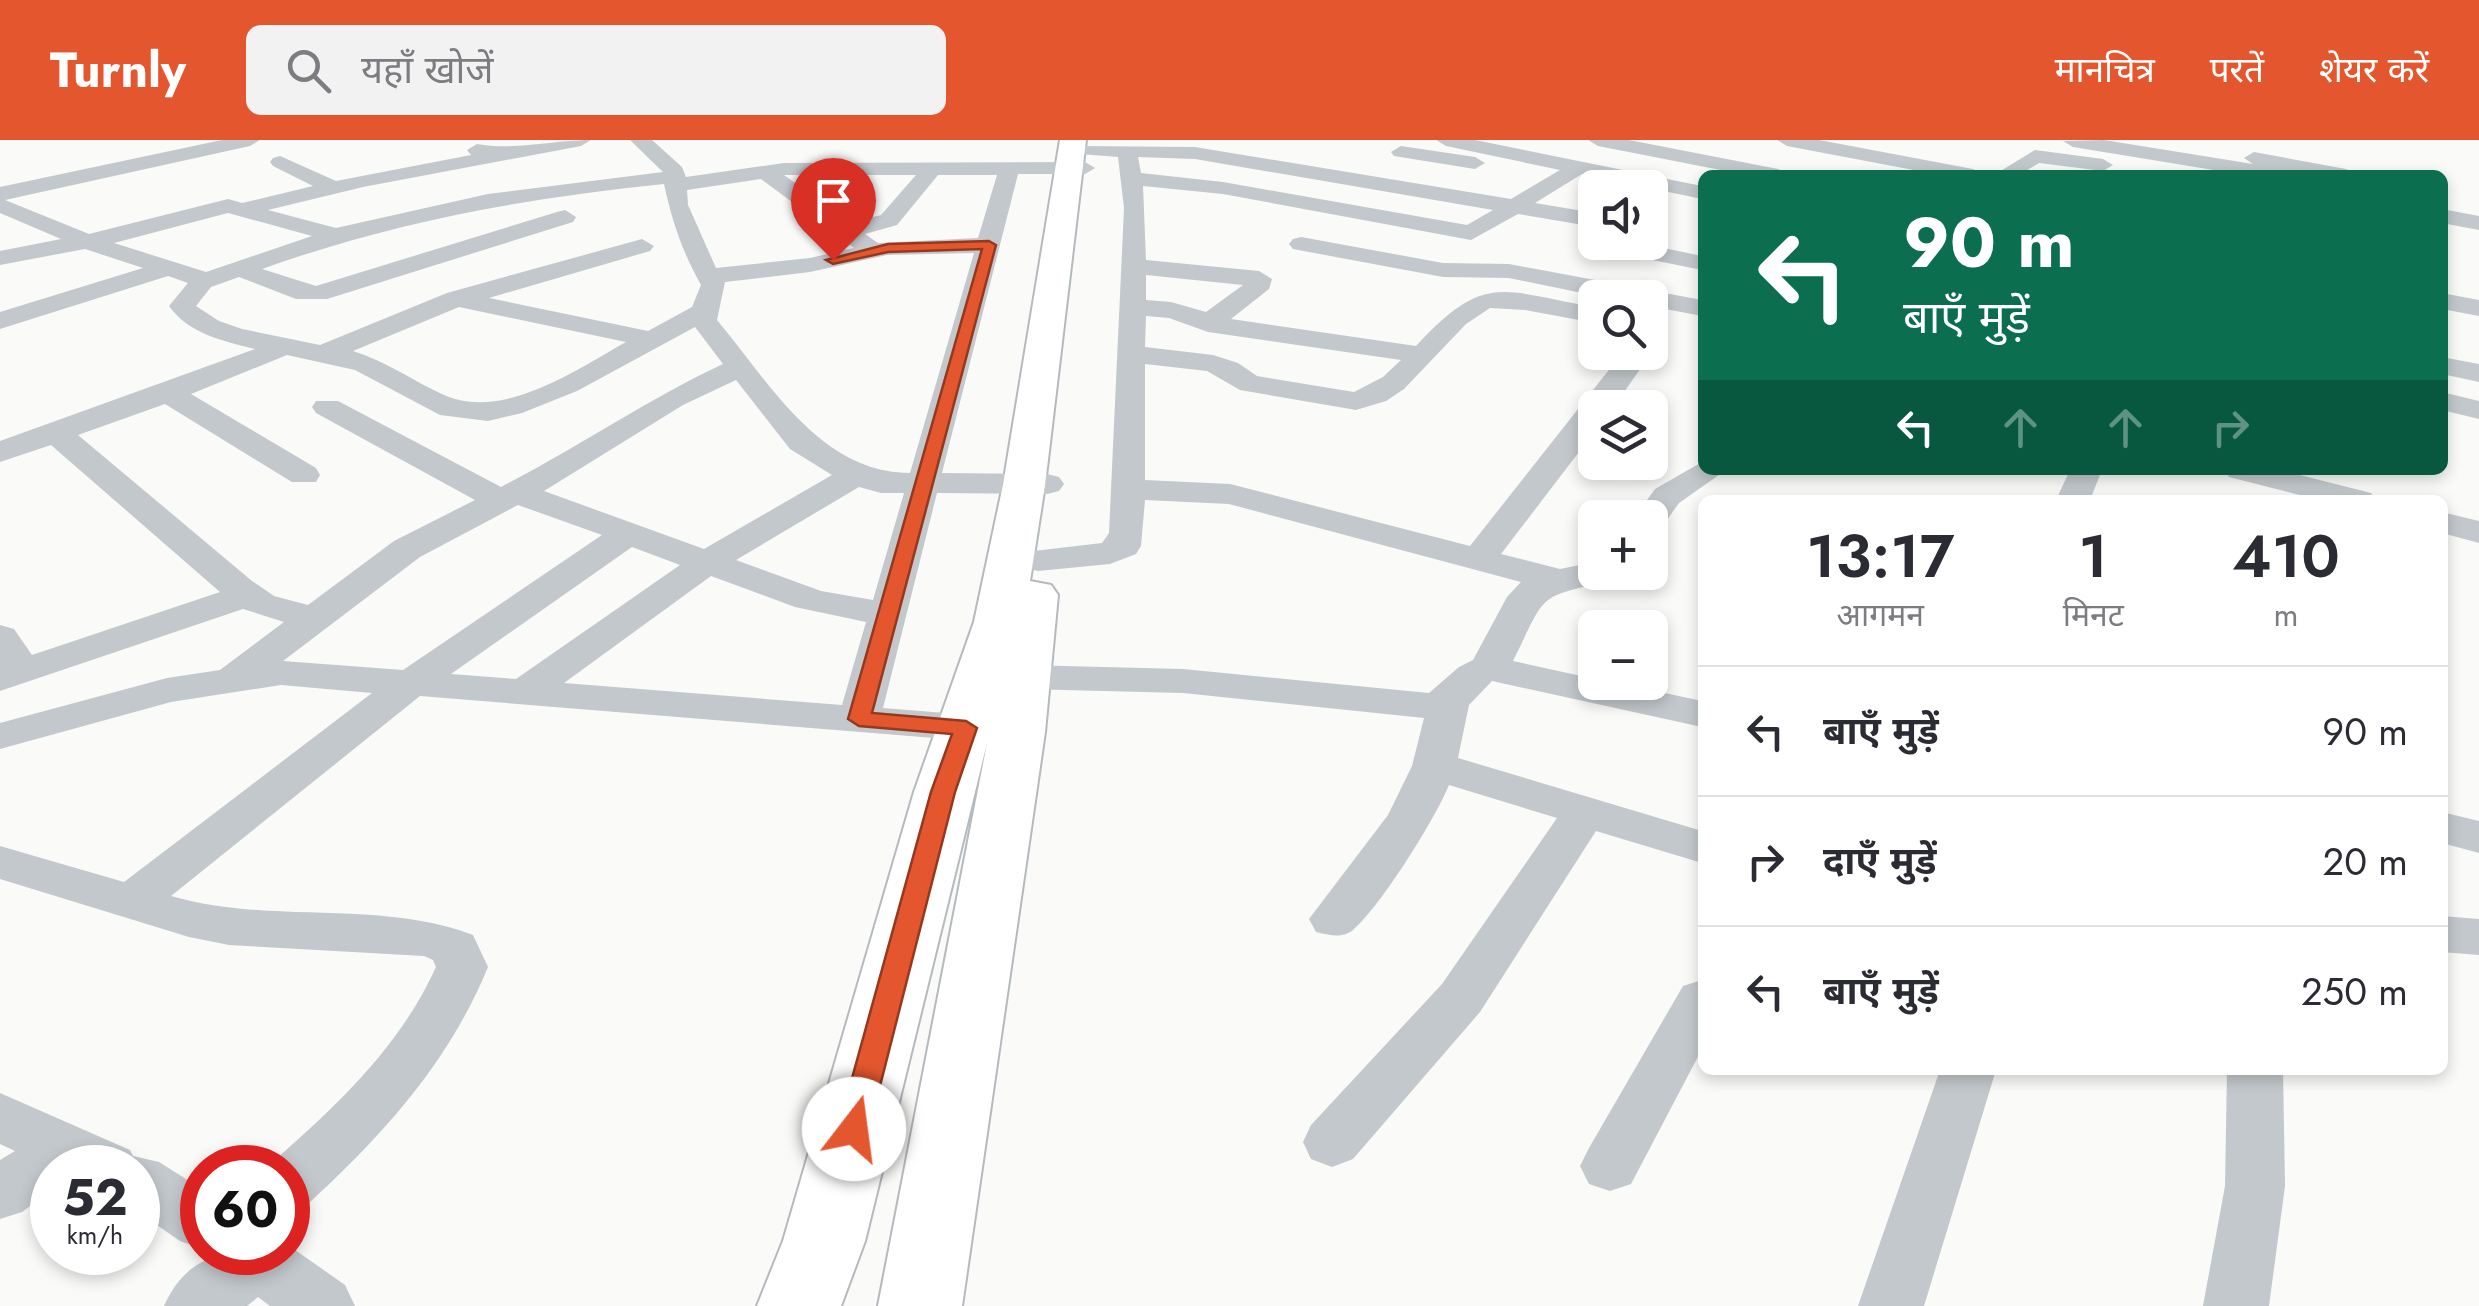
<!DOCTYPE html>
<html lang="hi">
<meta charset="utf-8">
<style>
body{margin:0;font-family:Jost,"Noto Sans Devanagari",sans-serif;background:#f2f2f3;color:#2b2b33;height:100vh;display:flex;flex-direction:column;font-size:38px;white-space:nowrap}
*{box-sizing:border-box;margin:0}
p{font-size:32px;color:#7c7c81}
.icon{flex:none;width:55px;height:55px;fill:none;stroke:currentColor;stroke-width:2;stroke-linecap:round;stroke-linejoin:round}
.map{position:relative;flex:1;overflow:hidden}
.side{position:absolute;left:1698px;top:355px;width:750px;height:580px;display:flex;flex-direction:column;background:#fff;border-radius:15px;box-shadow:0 5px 15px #0003}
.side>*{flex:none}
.guide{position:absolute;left:1698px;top:30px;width:750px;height:305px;border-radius:15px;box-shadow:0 5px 15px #0003;background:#0b6e4f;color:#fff;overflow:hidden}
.tools{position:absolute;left:1578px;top:30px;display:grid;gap:20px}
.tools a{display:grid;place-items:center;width:90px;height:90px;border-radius:15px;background:#fff;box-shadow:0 5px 15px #0003;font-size:50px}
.speed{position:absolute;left:30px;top:1005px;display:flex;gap:20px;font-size:50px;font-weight:700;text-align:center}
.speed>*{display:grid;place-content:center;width:130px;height:130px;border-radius:50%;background:#fff;box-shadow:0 5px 15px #0003;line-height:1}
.speed small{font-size:25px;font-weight:400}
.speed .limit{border:15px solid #d22;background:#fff;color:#111}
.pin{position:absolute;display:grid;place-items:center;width:85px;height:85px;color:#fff;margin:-102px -42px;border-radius:50% 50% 50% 0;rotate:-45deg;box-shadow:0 0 10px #0007}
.pin .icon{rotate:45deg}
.me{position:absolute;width:110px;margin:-55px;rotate:15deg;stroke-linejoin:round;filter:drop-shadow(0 0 8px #0008)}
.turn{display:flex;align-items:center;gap:35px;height:210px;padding:0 40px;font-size:45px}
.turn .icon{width:130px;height:130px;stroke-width:2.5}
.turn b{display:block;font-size:70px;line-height:85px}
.lanes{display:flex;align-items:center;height:95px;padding:0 40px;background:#0003;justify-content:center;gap:50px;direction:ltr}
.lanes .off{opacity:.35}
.eta{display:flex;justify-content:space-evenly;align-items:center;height:170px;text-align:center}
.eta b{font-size:60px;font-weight:600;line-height:70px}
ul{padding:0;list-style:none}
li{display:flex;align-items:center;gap:30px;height:130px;padding:0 40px;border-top:2px solid #e1e1e2}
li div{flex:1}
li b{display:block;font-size:38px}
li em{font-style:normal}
header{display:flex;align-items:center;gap:60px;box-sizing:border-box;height:140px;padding:0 50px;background:#e4572e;color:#fff}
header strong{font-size:48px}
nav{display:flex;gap:55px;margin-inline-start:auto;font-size:35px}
.search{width:700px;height:90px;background:#f2f2f3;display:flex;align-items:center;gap:25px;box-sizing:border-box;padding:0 35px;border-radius:15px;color:#7c7c81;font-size:38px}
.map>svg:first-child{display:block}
</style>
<header>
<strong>Turnly</strong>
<div class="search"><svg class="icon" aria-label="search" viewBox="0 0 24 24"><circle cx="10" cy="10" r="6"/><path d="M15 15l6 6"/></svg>यहाँ खोजें</div>
<nav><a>मानचित्र</a><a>परतें</a><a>शेयर करें</a></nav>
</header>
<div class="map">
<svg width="2479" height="1166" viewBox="0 0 2479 1166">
<rect width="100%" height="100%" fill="#fafaf8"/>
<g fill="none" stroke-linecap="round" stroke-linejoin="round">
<defs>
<polygon id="major" points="1060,0 1086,0 1045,345 1030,441 1051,445 1058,455 1045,592 962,1166 878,1166 987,603 865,1101 841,1166 757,1166 783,1101 914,652 974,482 1003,345"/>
</defs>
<use href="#major" stroke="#b5babe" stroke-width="4"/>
<g fill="#c3c8cc" fill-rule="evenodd">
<path d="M222 0H260L250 6 5 60 89 94 228 59 242 63 313 46 273 26 270 22 273 18 280 16 336 41 471 15 467 10 477 4C514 11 553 0 591 0L581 6 363 47 268 70 336 88 488 54 663 32 630 0H652L682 27 686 37 784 23 1085 22 1095 28 1085 34H1018L942 333 1047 334 1059 337 1064 344 1059 351 1047 354 937 353 883 568 995 577 1010 581 1016 590 1010 599 995 603 420 556 171 756C270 785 377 759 473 795L488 827C449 922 384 994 309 1063L288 1071V1028L267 1027C333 969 399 909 436 827L433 820 424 816 229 805 189 797 0 739V706L124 742 372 553 281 545 171 562 0 609V583L167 538 220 530 284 482 243 469 0 551V485L14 489 32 515 220 452 51 305 0 322V301L255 209C223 201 189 194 169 166L188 143 168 136 0 189V172L143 128 85 109 0 125V111L61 99 0 73V47ZM784 35H916L881 75 851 83ZM938 35H997L978 98 878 103 865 94 897 85ZM761 39 854 108 810 118 716 128 688 65 687 50ZM664 44C672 81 682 111 701 145L692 167 648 191 489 158 650 111 654 106 642 99 447 153 320 205 242 189 219 181 196 166 211 147 239 137 296 159H327L573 82 576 77 565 70 557 72 316 146 262 129C393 82 525 58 664 44ZM228 73 312 96 206 132 114 103ZM974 113 910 333C820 333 769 242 717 180L725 142 810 132 887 115ZM459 167 626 202C576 230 503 281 444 255 413 241 386 221 353 211ZM695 187 723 224C646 260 577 308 501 347L338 261H316L312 267 316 273 475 360 394 401 308 465 274 456 252 441 78 295 165 264 292 342H316L320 335 316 328 191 254 287 215 355 230 440 275 488 281 522 273 577 251ZM736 240 790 309 832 335 704 409 544 351 683 265ZM859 347 881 353H904L873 460 821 451 736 420ZM518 365 602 395 403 530 283 521 420 417ZM632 407 680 425 516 539 451 534ZM711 436 795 467 866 482 842 565 564 543Z"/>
<path d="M1436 0H1475L1702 46V59L1582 34 1535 63 1595 73V87L1518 74 1471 100 1223 54 1143 46 1146 120 1259 131 1272 139 1269 149 1231 179 1416 206C1486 130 1503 152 1595 167V183L1525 170 1490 168 1466 184 1404 249 1386 261 1356 270 1240 250 1207 231 1145 224V340L1230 344 1470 406 1623 212H1650V209L1652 212 1613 268H1595V291L1501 414 1560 429 1595 422V432H1616L1611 440C1535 459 1548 451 1513 521L1595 539V542H1614L1702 561V587L1492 541 1469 565 1458 618 1702 691V723L1596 691 1480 872 1353 1019 1332 1027 1311 1019 1303 1002 1311 985 1442 844 1557 678 1449 645C1435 679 1381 766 1353 790 1342 799 1329 795 1316 792L1309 779 1388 675 1412 626 1424 578 1183 553 1024 549 1010 546 1004 537 1010 528 1024 525 1183 529 1429 553 1459 527 1473 520 1507 457 1521 442 1229 364 1145 360 1141 406 1136 414 1110 424 1038 431 1025 428 1020 420 1025 412 1102 403 1109 393 1124 68 1118 17 1080 14V6L1195 7 1511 59 1560 30 1446 6ZM1138 17 1195 19 1493 70 1467 85 1223 42 1141 33ZM1146 135 1243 145 1206 172 1171 162 1146 160ZM1146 176 1169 178 1208 192 1401 220 1383 237 1354 252 1257 236 1238 223 1213 215 1145 207Z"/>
<polygon points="1588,0 1629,0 1778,29 1789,35 1746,35 1598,6"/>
<polygon points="1777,0 1819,0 1973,29 1984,35 1940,35 1787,6"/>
<polygon points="2104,0 2253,24 2244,18 2254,12 2346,29 2357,35 2291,31 2294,35 2244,35 2073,7 2063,1"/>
<polygon points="1401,6 1475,17 1485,23 1475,29 1394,16 1391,12"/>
<polygon points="2035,10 2103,19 2113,25 2103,31 2039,23 2019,35 1994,35"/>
<polygon points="2442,69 2479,76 2479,90 2442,83"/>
<polygon points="1595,95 1595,102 1635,102 1702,116 1702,130 1588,107 1584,102"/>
<polygon points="1301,97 1443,123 1509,124 1702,160 1702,176 1650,166 1650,158 1606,158 1509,138 1443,137 1293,109 1289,104 1293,99"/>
<polygon points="2442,153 2479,160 2479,176 2442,169"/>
<polygon points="2442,217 2479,224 2479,242 2442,234"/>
<polygon points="2442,252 2479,261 2479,279 2442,270"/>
<polygon points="1702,322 1702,330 1726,330 1679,363 1662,387 1650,390 1650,378 1634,378 1655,349"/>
<polygon points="2070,330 2102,330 2090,360 2056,360"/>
<polygon points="2225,330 2280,330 2371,353 2376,360 2319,360 2229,337"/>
<polygon points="2442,372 2479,381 2479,403 2442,393"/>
<polygon points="2442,672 2479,681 2479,713 2442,703"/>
<polygon points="2442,776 2479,779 2479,815 2442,812"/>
<polygon points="1702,840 1702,909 1631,1044 1610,1051 1589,1044 1580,1026 1589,1008 1683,846"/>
<polygon points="1940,930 1996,930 1924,1166 1858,1166"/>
<polygon points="2227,930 2283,930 2285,1046 2269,1166 2203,1166 2225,1046"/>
<polygon points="0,953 130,1010 133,1016 159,1022 202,1049 202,1109 180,1101 138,1072 138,1028 52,1028 52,1050 22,1072 0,1079 0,1020 15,1011 0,1004"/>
<path d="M288 1105 345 1145 355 1166H270L258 1157 247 1166H164C191 1107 232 1112 288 1112Z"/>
</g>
<use href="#major" fill="#fff" fill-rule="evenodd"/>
</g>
<polygon fill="#e4572e" stroke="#94391e" stroke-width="2.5" points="989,101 996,105 872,573 966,581 977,588 955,652 869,989 865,998 854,1002 843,998 838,989 931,652 952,594 859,586 848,579 982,109 888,112 833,124 826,120 888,104"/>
</svg>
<div class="tools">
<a><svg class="icon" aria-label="sound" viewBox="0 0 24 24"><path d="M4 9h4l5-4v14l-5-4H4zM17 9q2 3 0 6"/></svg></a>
<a><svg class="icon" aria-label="search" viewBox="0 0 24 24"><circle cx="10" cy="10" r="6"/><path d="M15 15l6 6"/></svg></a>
<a><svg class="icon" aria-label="layers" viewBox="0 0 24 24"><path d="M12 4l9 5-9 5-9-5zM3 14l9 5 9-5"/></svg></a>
<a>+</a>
<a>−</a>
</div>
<div class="speed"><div>52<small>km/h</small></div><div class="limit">60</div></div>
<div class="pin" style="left:833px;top:120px;background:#d93025"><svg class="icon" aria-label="arrive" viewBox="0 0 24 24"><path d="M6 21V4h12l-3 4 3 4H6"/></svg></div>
<svg class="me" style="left:854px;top:989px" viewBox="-20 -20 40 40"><circle r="19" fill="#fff"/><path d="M0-13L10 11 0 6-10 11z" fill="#e4572e"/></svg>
<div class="guide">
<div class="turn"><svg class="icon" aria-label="left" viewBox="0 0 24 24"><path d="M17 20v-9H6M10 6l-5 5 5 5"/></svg><div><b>90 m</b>बाएँ मुड़ें</div></div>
<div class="lanes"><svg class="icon" aria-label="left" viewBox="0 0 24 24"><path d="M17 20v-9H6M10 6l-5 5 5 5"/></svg><svg class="icon off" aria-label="ahead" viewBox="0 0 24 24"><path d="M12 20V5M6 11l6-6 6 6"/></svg><svg class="icon off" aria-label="ahead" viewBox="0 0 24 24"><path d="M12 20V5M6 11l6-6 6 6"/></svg><svg class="icon off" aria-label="right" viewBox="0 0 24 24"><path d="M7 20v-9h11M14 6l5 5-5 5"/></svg></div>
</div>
<section class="side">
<div class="eta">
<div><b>13:17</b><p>आगमन</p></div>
<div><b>1</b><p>मिनट</p></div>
<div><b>410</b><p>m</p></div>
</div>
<ul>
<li><svg class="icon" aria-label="left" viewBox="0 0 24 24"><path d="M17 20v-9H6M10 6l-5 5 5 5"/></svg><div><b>बाएँ मुड़ें</b></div><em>90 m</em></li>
<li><svg class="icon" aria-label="right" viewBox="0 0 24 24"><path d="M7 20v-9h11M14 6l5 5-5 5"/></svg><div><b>दाएँ मुड़ें</b></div><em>20 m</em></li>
<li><svg class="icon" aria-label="left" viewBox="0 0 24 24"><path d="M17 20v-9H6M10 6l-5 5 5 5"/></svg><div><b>बाएँ मुड़ें</b></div><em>250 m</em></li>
</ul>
</section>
</div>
